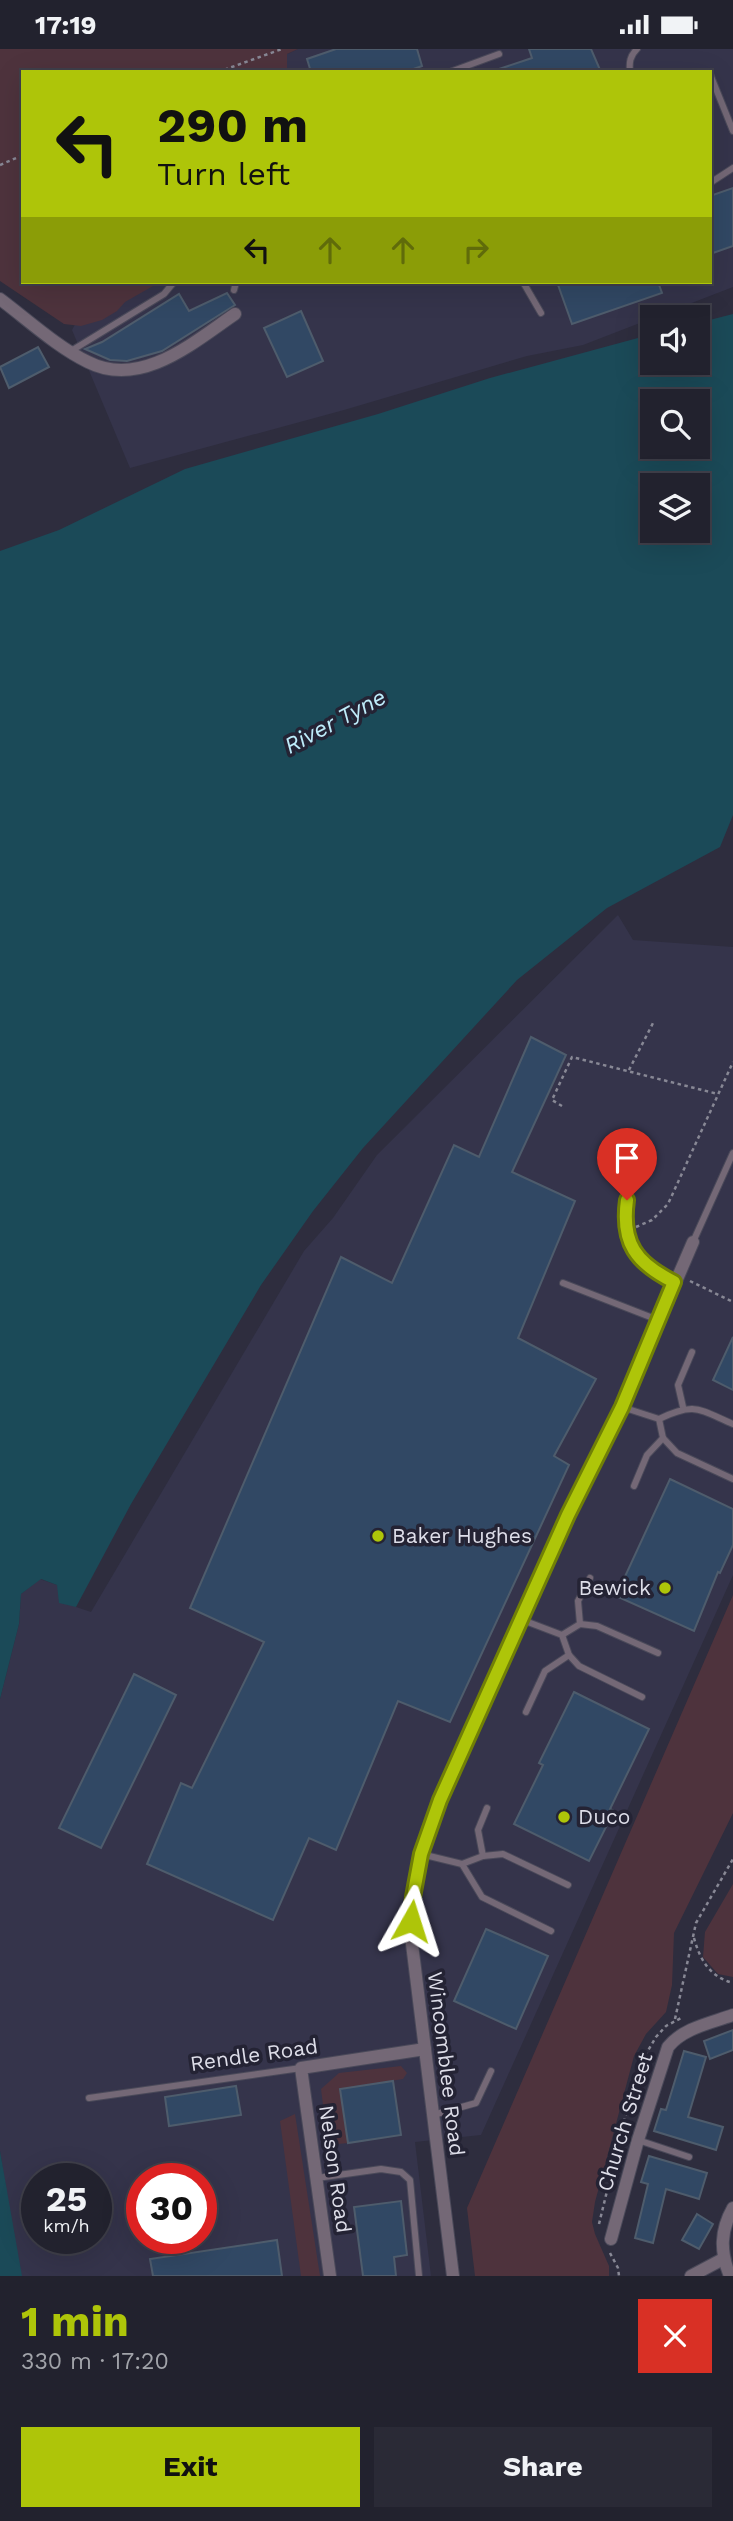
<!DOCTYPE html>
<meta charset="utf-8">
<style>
body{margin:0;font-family:"Work Sans",sans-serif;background:#2a2a36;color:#f1f3f6;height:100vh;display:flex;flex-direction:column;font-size:26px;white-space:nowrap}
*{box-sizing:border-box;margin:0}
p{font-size:23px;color:#a2a4aa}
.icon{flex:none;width:38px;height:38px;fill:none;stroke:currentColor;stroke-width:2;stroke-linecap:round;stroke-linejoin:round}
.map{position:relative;height:2227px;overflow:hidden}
.sheet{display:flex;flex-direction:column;background:#22222e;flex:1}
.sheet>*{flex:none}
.guide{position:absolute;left:21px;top:21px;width:691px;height:214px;border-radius:0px;box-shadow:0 7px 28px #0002,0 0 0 2px #3f3f4a;background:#aec509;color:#111;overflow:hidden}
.fabs{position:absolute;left:640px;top:256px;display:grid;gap:14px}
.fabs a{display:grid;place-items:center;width:70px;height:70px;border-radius:0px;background:#22222e;box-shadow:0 7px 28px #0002,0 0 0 2px #3f3f4a;font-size:35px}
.speed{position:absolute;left:21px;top:2114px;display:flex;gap:14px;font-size:35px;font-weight:700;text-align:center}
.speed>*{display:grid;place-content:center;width:91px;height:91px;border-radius:50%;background:#22222e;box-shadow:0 7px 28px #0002,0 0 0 2px #3f3f4a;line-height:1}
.speed small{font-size:18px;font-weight:400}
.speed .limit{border:10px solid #d22;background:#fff;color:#111}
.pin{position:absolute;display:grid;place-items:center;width:60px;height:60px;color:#fff;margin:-72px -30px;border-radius:50% 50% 50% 0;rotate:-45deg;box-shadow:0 0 7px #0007}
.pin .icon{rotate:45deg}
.me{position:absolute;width:77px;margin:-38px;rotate:6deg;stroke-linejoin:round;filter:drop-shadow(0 0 5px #0008)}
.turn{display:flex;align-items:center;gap:24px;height:147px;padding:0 21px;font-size:32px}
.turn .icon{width:91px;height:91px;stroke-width:2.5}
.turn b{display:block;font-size:49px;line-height:60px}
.lanes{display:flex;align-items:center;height:66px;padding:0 21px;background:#0003;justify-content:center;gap:35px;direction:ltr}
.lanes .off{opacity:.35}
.round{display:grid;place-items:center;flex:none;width:74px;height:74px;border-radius:0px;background:#2a2a36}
.overview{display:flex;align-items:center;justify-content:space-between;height:119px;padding:0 21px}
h1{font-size:42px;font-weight:700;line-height:52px;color:#aec509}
.action{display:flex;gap:14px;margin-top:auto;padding:14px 21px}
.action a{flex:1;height:80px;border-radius:0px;background:#aec509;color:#111;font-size:28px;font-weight:700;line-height:80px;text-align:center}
.action a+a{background:#2a2a36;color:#f1f3f6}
.status{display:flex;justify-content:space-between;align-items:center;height:49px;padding:0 35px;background:#22222e;direction:ltr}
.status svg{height:19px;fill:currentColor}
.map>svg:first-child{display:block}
</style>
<div class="status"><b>17:19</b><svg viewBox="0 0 49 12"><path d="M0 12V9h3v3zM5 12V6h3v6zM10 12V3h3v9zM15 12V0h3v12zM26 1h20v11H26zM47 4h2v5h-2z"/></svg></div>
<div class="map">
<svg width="733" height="2227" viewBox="0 0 733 2227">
<rect width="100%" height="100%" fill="#2e2d3e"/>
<g fill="#35344b" fill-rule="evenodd">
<polygon points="298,0 733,0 733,238 583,296 527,307 344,361 130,419 72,281 98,233 710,233 710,23 287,23 287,5"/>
<path d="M618 866 633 891 733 898V1526L481 2086 415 2093 431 2227H19L0 2102V1650L19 1575 21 1545 40 1530 57 1536 76 1558 91 1563 304 1202 333 1169 377 1106ZM37 2130H96V2189H37ZM142 2130H201V2189H142Z"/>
</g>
<g fill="#4e333d">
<polygon points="0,0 298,0 287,5 287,23 23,23 23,233 160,233 125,253 117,262 102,271 81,277 64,275 0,232"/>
<polygon points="733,1546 733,1764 674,1884 672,1936 666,1963 646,1985 634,2007 613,2086 595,2153 592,2173 595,2185 609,2217 609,2227 475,2227 467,2159"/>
<polygon points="733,1835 733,1928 718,1925 703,1908 705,1883"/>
<polygon points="401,2017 407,2024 403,2030 340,2040 348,2094 328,2096 321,2040 339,2024"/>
<polygon points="295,2065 320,2227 301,2227 280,2072"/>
</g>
<g fill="#1b4a58" fill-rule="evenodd">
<path d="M733 265V766L720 798 607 859 517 931 363 1099 313 1162 261 1236 131 1455 76 1558 59 1554 57 1536 41 1530 21 1545 19 1575 0 1650V502L59 481 185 420 378 365 490 329 649 286 653 285V313H698V274ZM653 352H698V397H653ZM653 436H698V481H653Z"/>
<polygon points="0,2102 22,2227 0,2227"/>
</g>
<g fill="#314864" stroke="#4e5c6c" stroke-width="2">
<polygon points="336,0 417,0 422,17 405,23 311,23 307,10"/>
<polygon points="529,0 591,0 601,23 499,23 499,20 532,9"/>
<polygon points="733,139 733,197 710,205 710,147"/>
<polygon points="557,233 658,233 662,244 572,275"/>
<polygon points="227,244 235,256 162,302 127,312 110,311 85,300 102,293 179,245 189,262"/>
<polygon points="301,262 323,312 287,328 264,279"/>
<polygon points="38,298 49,318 9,339 0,318"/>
<polygon points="531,988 566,1006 512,1123 575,1152 518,1289 596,1330 554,1407 569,1416 450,1673 398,1652 336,1801 309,1789 273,1871 147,1815 181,1734 192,1739 264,1593 190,1559 341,1208 392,1234 454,1096 479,1108"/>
<polygon points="733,1288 733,1341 713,1331"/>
<polygon points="670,1430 733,1460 733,1496 720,1524 718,1523 694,1582 616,1547"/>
<polygon points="134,1625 176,1646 101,1799 59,1779"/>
<polygon points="574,1643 649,1680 610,1760 614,1762 589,1812 514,1775 543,1716 539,1714"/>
<polygon points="486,1880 548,1907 516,1980 454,1952"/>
<polygon points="733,1981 733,2001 710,2010 704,1992"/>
<polygon points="684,2002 706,2008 688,2068 723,2078 716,2101 654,2082 661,2060 666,2061"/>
<polygon points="393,2032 401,2086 348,2094 340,2040"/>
<polygon points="236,2037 241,2066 169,2077 165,2048"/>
<polygon points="649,2107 707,2124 699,2150 666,2140 653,2194 635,2189 648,2135 641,2133"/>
<polygon points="401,2152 407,2206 394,2208 396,2227 363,2227 354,2158"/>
<polygon points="697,2165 713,2175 699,2200 682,2191"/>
<polygon points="277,2191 282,2227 153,2227 150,2210"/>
</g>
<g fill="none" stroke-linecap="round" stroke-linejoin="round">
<defs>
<g id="service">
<polyline points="450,23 499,5"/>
<path d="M630 23C629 13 630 7 637 0"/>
<polyline points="710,25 733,82"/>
<polyline points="710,134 733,119"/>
<polyline points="523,233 541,264"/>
<polyline points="234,241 236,233"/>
<polyline points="71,302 164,245 174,233"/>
<path d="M627 1151C621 1194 636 1214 674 1233"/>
<polyline points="693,1193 733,1104"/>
<polyline points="563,1234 658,1271"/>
<polyline points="622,1358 659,1370 663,1389 677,1404 733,1430"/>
<polyline points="683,1358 678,1336 692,1303"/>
<path d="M659 1370C695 1353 698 1360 733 1375"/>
<polyline points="634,1437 647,1406 663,1389"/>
<polyline points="520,1570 562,1586 569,1606 579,1617 642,1648"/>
<polyline points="580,1575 578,1552 590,1529"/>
<polyline points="562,1586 580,1575 597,1577 658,1604"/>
<polyline points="526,1663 545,1622 569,1606"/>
<polyline points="421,1805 462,1815 482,1848 551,1882"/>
<polyline points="483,1807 478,1781 487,1759"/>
<polyline points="462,1815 483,1807 503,1805 568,1836"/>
<polyline points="89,2049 301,2019"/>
<polyline points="433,2066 476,2054 491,2022"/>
<polyline points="638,2091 689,2108"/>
<polyline points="317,2129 381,2120 401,2123 410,2131 419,2227"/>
</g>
<g id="minor">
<path d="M0 250C28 271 57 298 88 313 141 340 194 293 235 265"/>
<path d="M611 2190 638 2091 668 1998C683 1979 711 1974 733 1966"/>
<polyline points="330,2227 301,2019 425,2000"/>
<polyline points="453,2227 412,1895 413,1848 417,1826 421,1805 440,1751 568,1466 622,1358 693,1193"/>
<polyline points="691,2227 723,2210"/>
<path d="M730 2227C720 2203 720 2182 733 2159"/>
</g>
</defs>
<use href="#service" stroke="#4a4959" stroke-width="8"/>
<use href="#minor" stroke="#4a4959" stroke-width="14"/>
<g stroke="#888895" stroke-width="2.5" stroke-dasharray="3.5 3.5" stroke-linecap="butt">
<polyline points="218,23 282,0"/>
<polyline points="0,116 23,106"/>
<polyline points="629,1021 653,974"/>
<polyline points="562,1057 552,1051 572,1008 718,1045"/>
<polyline points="636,1178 652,1171 668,1155 733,1013"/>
<polyline points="690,1232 733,1253"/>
<path d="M694 1889C700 1911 710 1928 733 1934"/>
<polyline points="675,1970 696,1874 733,1810"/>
<polyline points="599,2175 625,2068 643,2010 656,1988 666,1977 683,1968"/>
<polyline points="610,2204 618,2219 619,2227"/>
</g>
<use href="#service" stroke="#746876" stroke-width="6"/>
<use href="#minor" stroke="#746876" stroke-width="12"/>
</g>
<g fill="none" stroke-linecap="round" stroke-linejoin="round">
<defs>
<path id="route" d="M411 1872 413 1848 421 1805 440 1751 568 1466 622 1358 674 1233C636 1214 621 1194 627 1151"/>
</defs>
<use href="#route" stroke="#718006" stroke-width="18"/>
<use href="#route" stroke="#aec509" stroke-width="12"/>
</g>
<g fill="#aec509" stroke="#242334" stroke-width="2.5">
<circle cx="378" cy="1487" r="7"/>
<circle cx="665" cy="1539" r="7"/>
<circle cx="564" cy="1768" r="7"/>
</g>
<g text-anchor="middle" stroke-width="7" stroke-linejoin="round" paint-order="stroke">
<g font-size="21" fill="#dedee9" stroke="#242334" text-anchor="start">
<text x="392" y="1494">Baker Hughes</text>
<text x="651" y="1546" text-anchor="end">Bewick</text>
<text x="578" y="1775">Duco</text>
</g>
<g font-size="21" fill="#dedee9" stroke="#242334">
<text transform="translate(254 2006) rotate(-8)" y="7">Rendle Road</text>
<text transform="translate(446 2015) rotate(83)" y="7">Wincomblee Road</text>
<text transform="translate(625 2073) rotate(-73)" y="7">Church Street</text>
<text transform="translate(335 2120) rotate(82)" y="7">Nelson Road</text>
</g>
<g font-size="23" font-style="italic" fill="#beecfa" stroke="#242334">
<text transform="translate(335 672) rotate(-28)" y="8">River Tyne</text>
</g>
</g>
</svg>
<div class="fabs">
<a><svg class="icon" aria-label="sound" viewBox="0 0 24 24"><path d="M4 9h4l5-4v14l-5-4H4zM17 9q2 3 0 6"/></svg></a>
<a><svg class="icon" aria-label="search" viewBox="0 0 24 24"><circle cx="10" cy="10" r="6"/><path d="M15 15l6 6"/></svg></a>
<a><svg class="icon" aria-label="layers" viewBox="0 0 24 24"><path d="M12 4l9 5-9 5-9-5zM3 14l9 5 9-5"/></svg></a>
</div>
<div class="speed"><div>25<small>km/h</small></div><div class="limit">30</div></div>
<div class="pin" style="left:627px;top:1151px;background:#d93025"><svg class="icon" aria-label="arrive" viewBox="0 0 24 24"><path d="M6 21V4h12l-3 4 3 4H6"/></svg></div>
<svg class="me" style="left:411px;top:1872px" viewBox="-20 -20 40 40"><path d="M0-17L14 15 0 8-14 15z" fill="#aec509" stroke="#fff" stroke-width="4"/></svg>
<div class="guide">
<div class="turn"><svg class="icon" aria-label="left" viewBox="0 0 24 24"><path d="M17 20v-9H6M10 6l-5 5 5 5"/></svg><div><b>290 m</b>Turn left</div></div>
<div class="lanes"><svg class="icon" aria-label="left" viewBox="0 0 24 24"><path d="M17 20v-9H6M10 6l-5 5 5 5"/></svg><svg class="icon off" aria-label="ahead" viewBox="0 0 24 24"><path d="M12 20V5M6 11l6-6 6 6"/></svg><svg class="icon off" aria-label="ahead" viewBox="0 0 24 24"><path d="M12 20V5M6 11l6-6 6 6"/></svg><svg class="icon off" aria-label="right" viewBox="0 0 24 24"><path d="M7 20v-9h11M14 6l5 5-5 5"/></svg></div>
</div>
</div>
<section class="sheet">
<div class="overview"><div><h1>1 min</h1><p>330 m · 17:20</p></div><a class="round" style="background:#d93025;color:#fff"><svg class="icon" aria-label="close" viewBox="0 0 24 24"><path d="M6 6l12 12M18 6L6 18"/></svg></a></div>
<div class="action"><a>Exit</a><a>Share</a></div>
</section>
